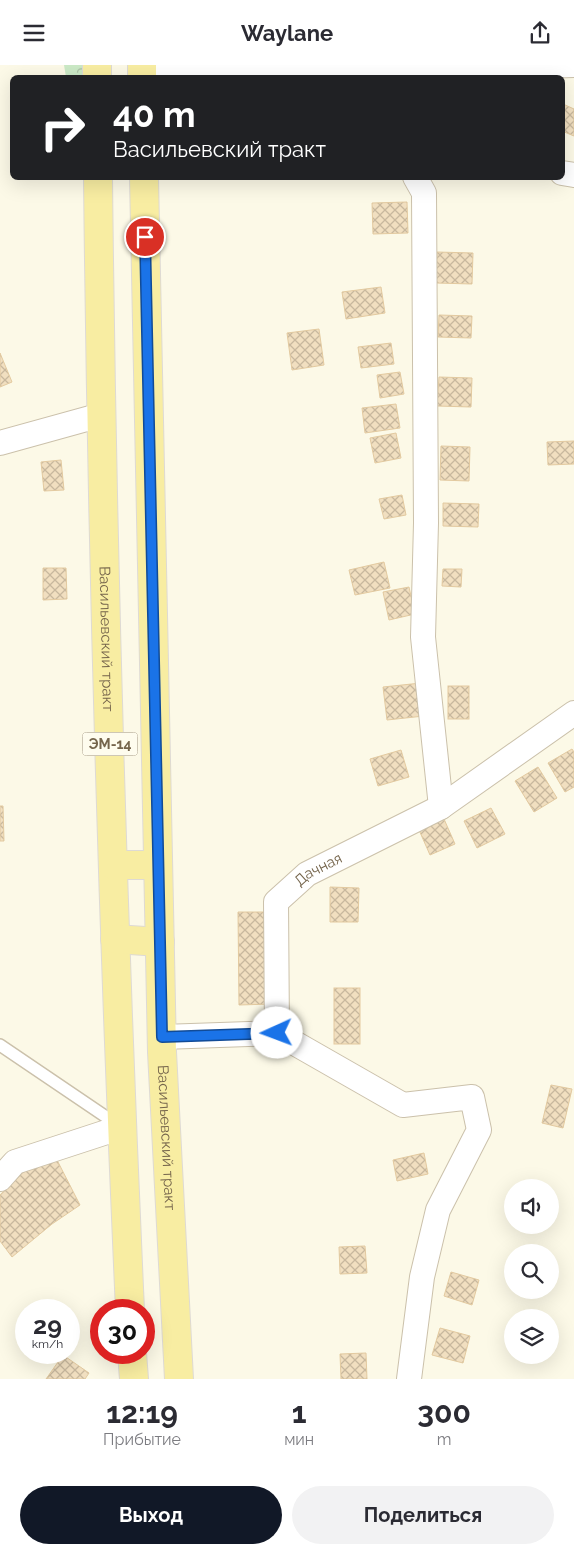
<!DOCTYPE html>
<html lang="ru">
<meta charset="utf-8">
<style>
body{margin:0;font-family:Raleway,sans-serif;background:#f2f2f3;color:#2b2b33;height:100vh;display:flex;flex-direction:column;font-size:19px;white-space:nowrap}
*{box-sizing:border-box;margin:0}
p{font-size:16px;color:#7c7c81}
.icon{flex:none;width:28px;height:28px;fill:none;stroke:currentColor;stroke-width:2;stroke-linecap:round;stroke-linejoin:round}
.map{position:relative;height:1314px;overflow:hidden}
.details{display:flex;flex-direction:column;background:#fff;flex:1}
.details>*{flex:none}
.hud{position:absolute;left:10px;top:10px;width:555px;height:105px;border-radius:8px;box-shadow:0 5px 20px #0002;background:#202124;color:#fff;overflow:hidden}
.buttons{position:absolute;left:504px;top:1114px;display:grid;gap:10px}
.buttons a{display:grid;place-items:center;width:55px;height:55px;border-radius:50%;background:#fff;box-shadow:0 5px 20px #0002;font-size:25px}
.speed{position:absolute;left:15px;top:1234px;display:flex;gap:10px;font-size:25px;font-weight:700;text-align:center}
.speed>*{display:grid;place-content:center;width:65px;height:65px;border-radius:50%;background:#fff;box-shadow:0 5px 20px #0002;line-height:1}
.speed small{font-size:12px;font-weight:400}
.speed .limit{border:8px solid #d22;background:#fff;color:#111}
.pin{position:absolute;display:grid;place-items:center;width:42px;height:42px;color:#fff;margin:-21px;border:2px solid #fff;border-radius:50%;box-shadow:0 1px 5px #0007}
.me{position:absolute;width:55px;margin:-28px;rotate:268deg;stroke-linejoin:round;filter:drop-shadow(0 0 4px #0008)}
.turn{display:flex;align-items:center;gap:18px;height:105px;padding:0 20px;font-size:22px}
.turn .icon{width:65px;height:65px;stroke-width:2.5}
.turn b{display:block;font-size:35px;line-height:42px}
.eta{display:flex;justify-content:space-evenly;align-items:center;height:85px;text-align:center}
.eta b{font-size:30px;font-weight:700;line-height:35px}
.action{display:flex;gap:10px;margin-top:auto;padding:10px 20px}
.action a{flex:1;height:58px;border-radius:30px;background:#111827;color:#fff;font-size:20px;font-weight:700;line-height:58px;text-align:center}
.action a+a{background:#f2f2f3;color:#2b2b33}
header{display:flex;justify-content:space-between;align-items:center;height:65px;padding:0 20px;background:#fff;font-size:22px;font-weight:700}
.map>svg:first-child{display:block}
</style>
<header><svg class="icon" aria-label="menu" viewBox="0 0 24 24"><path d="M4 6h16M4 12h16M4 18h16"/></svg>Waylane<svg class="icon" aria-label="share" viewBox="0 0 24 24"><path d="M12 15V3M7 8l5-5 5 5M5 13v7h14v-7"/></svg></header>
<div class="map">
<svg width="574" height="1314" viewBox="0 0 574 1314">
<defs>
<pattern id="forest-crowns" width="20" height="18" patternUnits="userSpaceOnUse" patternTransform="scale(1.25)"><rect width="20" height="18" fill="#cbe9c6"/><path d="M2 6a3 3 0 1 1 6 0M12 15a3 3 0 1 1 6 0" fill="none" stroke="#a9c0a3"/></pattern>
<pattern id="building-cross-hatch" width="8" height="8" patternUnits="userSpaceOnUse" patternTransform="scale(1.25)"><rect width="8" height="8" fill="#f1dfc0"/><path d="M0 0l8 8M0 8l8-8" fill="none" stroke="#c8b89e"/></pattern>
</defs>
<rect width="100%" height="100%" fill="#fcf9e7"/>
<polygon fill="url(#forest-crowns)" points="64,0 85,0 85,12 66,12"/>
<g fill="url(#building-cross-hatch)" stroke="#e3caa0">
<polygon points="563,39 574,44 574,71 562,66"/>
<polygon points="407,137 408,168 373,169 372,138"/>
<polygon points="437,187 473,188 472,219 436,218"/>
<polygon points="381,222 385,248 346,254 342,227"/>
<polygon points="439,250 472,251 471,273 438,272"/>
<polygon points="319,264 324,300 292,305 287,268"/>
<polygon points="391,278 394,299 361,303 358,282"/>
<polygon points="0,288 12,317 0,322"/>
<polygon points="400,307 404,329 380,333 377,310"/>
<polygon points="439,312 472,313 471,342 437,341"/>
<polygon points="396,339 400,363 365,368 362,343"/>
<polygon points="396,368 401,393 375,398 370,373"/>
<polygon points="574,376 574,399 548,400 547,377"/>
<polygon points="441,381 470,382 469,416 440,415"/>
<polygon points="61,395 64,425 44,426 41,397"/>
<polygon points="402,430 406,450 384,454 379,434"/>
<polygon points="443,438 479,439 478,462 443,461"/>
<polygon points="384,497 390,523 355,530 349,505"/>
<polygon points="43,503 66,503 67,534 43,535"/>
<polygon points="443,504 462,504 461,522 442,521"/>
<polygon points="409,522 415,549 389,555 383,527"/>
<polygon points="421,618 424,651 387,655 383,622"/>
<rect x="448" y="621" width="21" height="33"/>
<polygon points="572,684 574,687 574,722 565,727 548,698"/>
<polygon points="401,685 409,712 378,721 370,694"/>
<polygon points="538,702 557,733 534,747 515,716"/>
<polygon points="0,741 3,741 4,776 0,776"/>
<polygon points="491,743 505,769 477,783 464,756"/>
<polygon points="444,754 455,779 430,790 419,765"/>
<polygon points="330,822 359,823 358,857 330,857"/>
<polygon points="238,847 270,847 272,939 239,940"/>
<rect x="334" y="923" width="26" height="56"/>
<polygon points="551,1020 572,1024 563,1063 542,1058"/>
<polygon points="424,1088 428,1109 397,1116 393,1095"/>
<polygon points="57,1095 80,1140 52,1159 12,1192 0,1176 0,1130 21,1108"/>
<polygon points="365,1181 367,1208 340,1209 339,1182"/>
<polygon points="451,1207 479,1215 472,1240 444,1231"/>
<polygon points="440,1263 470,1271 463,1298 432,1290"/>
<polygon points="366,1288 367,1314 341,1314 340,1289"/>
<polygon points="63,1290 89,1308 85,1314 46,1314"/>
</g>
<g fill="none" stroke-linecap="round" stroke-linejoin="round">
<defs>
<polyline id="lane" points="0,980 121,1062"/>
<g id="street">
<polyline points="142,4 376,6 574,0"/>
<polyline points="562,108 574,110"/>
<polyline points="415,112 424,128 426,458 423,572 441,742"/>
<polyline points="0,378 101,350"/>
<polyline points="277,968 403,1040 472,1032 479,1065 438,1145 422,1212 409,1314"/>
<path id="s1" d="M162 972 277 968 276 837 307 809 441 742 574 648"/>
<polyline points="0,1114 15,1097 122,1062"/>
</g>
<g id="primary">
<polyline points="97,0 97,12"/>
<polyline points="142,0 142,12"/>
<path id="s2" d="M98 112C102 490 113 868 130 1245"/>
<path id="s3" d="M144 112 162 987 179 1314"/>
<polyline points="113,800 158,800"/>
<polyline points="115,874 160,877"/>
<polyline points="132,1288 134,1314"/>
</g>
</defs>
<use href="#lane" stroke="#cbc1ab" stroke-width="14"/>
<use href="#street" stroke="#cbc1ab" stroke-width="26"/>
<use href="#primary" stroke="#dedad4" stroke-width="30"/>
<use href="#lane" stroke="#fff" stroke-width="11"/>
<use href="#street" stroke="#fff" stroke-width="24"/>
<use href="#primary" stroke="#f8eda2" stroke-width="28"/>
</g>
<g fill="none" stroke-linecap="round" stroke-linejoin="round">
<defs>
<polyline id="route" points="145,172 162,972 277,968"/>
</defs>
<use href="#route" stroke="#114b97" stroke-width="12"/>
<use href="#route" stroke="#1a73e8" stroke-width="9"/>
</g>
<g text-anchor="middle" stroke-width="4" stroke-linejoin="round" paint-order="stroke">
<rect fill="#fefcee" stroke="#9e927d" stroke-width="1" x="82.5" y="667.5" width="55" height="23" rx="4"/>
<g font-size="14" font-weight="bold" fill="#75654c">
<text x="110" y="684">ЭМ-14</text>
</g>
<g font-size="15" fill="#75654c" stroke="#fefcee">
<text dy="5" stroke="none"><textPath href="#s2" startOffset="462">Васильевский тракт</textPath></text>
<text dy="5" stroke="none"><textPath href="#s1" startOffset="300">Дачная</textPath></text>
<text dy="5" stroke="none"><textPath href="#s3" startOffset="961">Васильевский тракт</textPath></text>
</g>
</g>
</svg>
<div class="buttons">
<a><svg class="icon" aria-label="sound" viewBox="0 0 24 24"><path d="M4 9h4l5-4v14l-5-4H4zM17 9q2 3 0 6"/></svg></a>
<a><svg class="icon" aria-label="search" viewBox="0 0 24 24"><circle cx="10" cy="10" r="6"/><path d="M15 15l6 6"/></svg></a>
<a><svg class="icon" aria-label="layers" viewBox="0 0 24 24"><path d="M12 4l9 5-9 5-9-5zM3 14l9 5 9-5"/></svg></a>
</div>
<div class="speed"><div>29<small>km/h</small></div><div class="limit">30</div></div>
<div class="pin" style="left:145px;top:172px;background:#d93025"><svg class="icon" aria-label="arrive" viewBox="0 0 24 24"><path d="M6 21V4h12l-3 4 3 4H6"/></svg></div>
<svg class="me" style="left:277px;top:968px" viewBox="-20 -20 40 40"><circle r="19" fill="#fff"/><path d="M0-13L10 11 0 6-10 11z" fill="#1a73e8"/></svg>
<div class="hud">
<div class="turn"><svg class="icon" aria-label="right" viewBox="0 0 24 24"><path d="M7 20v-9h11M14 6l5 5-5 5"/></svg><div><b>40 m</b>Васильевский тракт</div></div>
</div>
</div>
<section class="details">
<div class="eta">
<div><b>12:19</b><p>Прибытие</p></div>
<div><b>1</b><p>мин</p></div>
<div><b>300</b><p>m</p></div>
</div>
<div class="action"><a>Выход</a><a>Поделиться</a></div>
</section>
